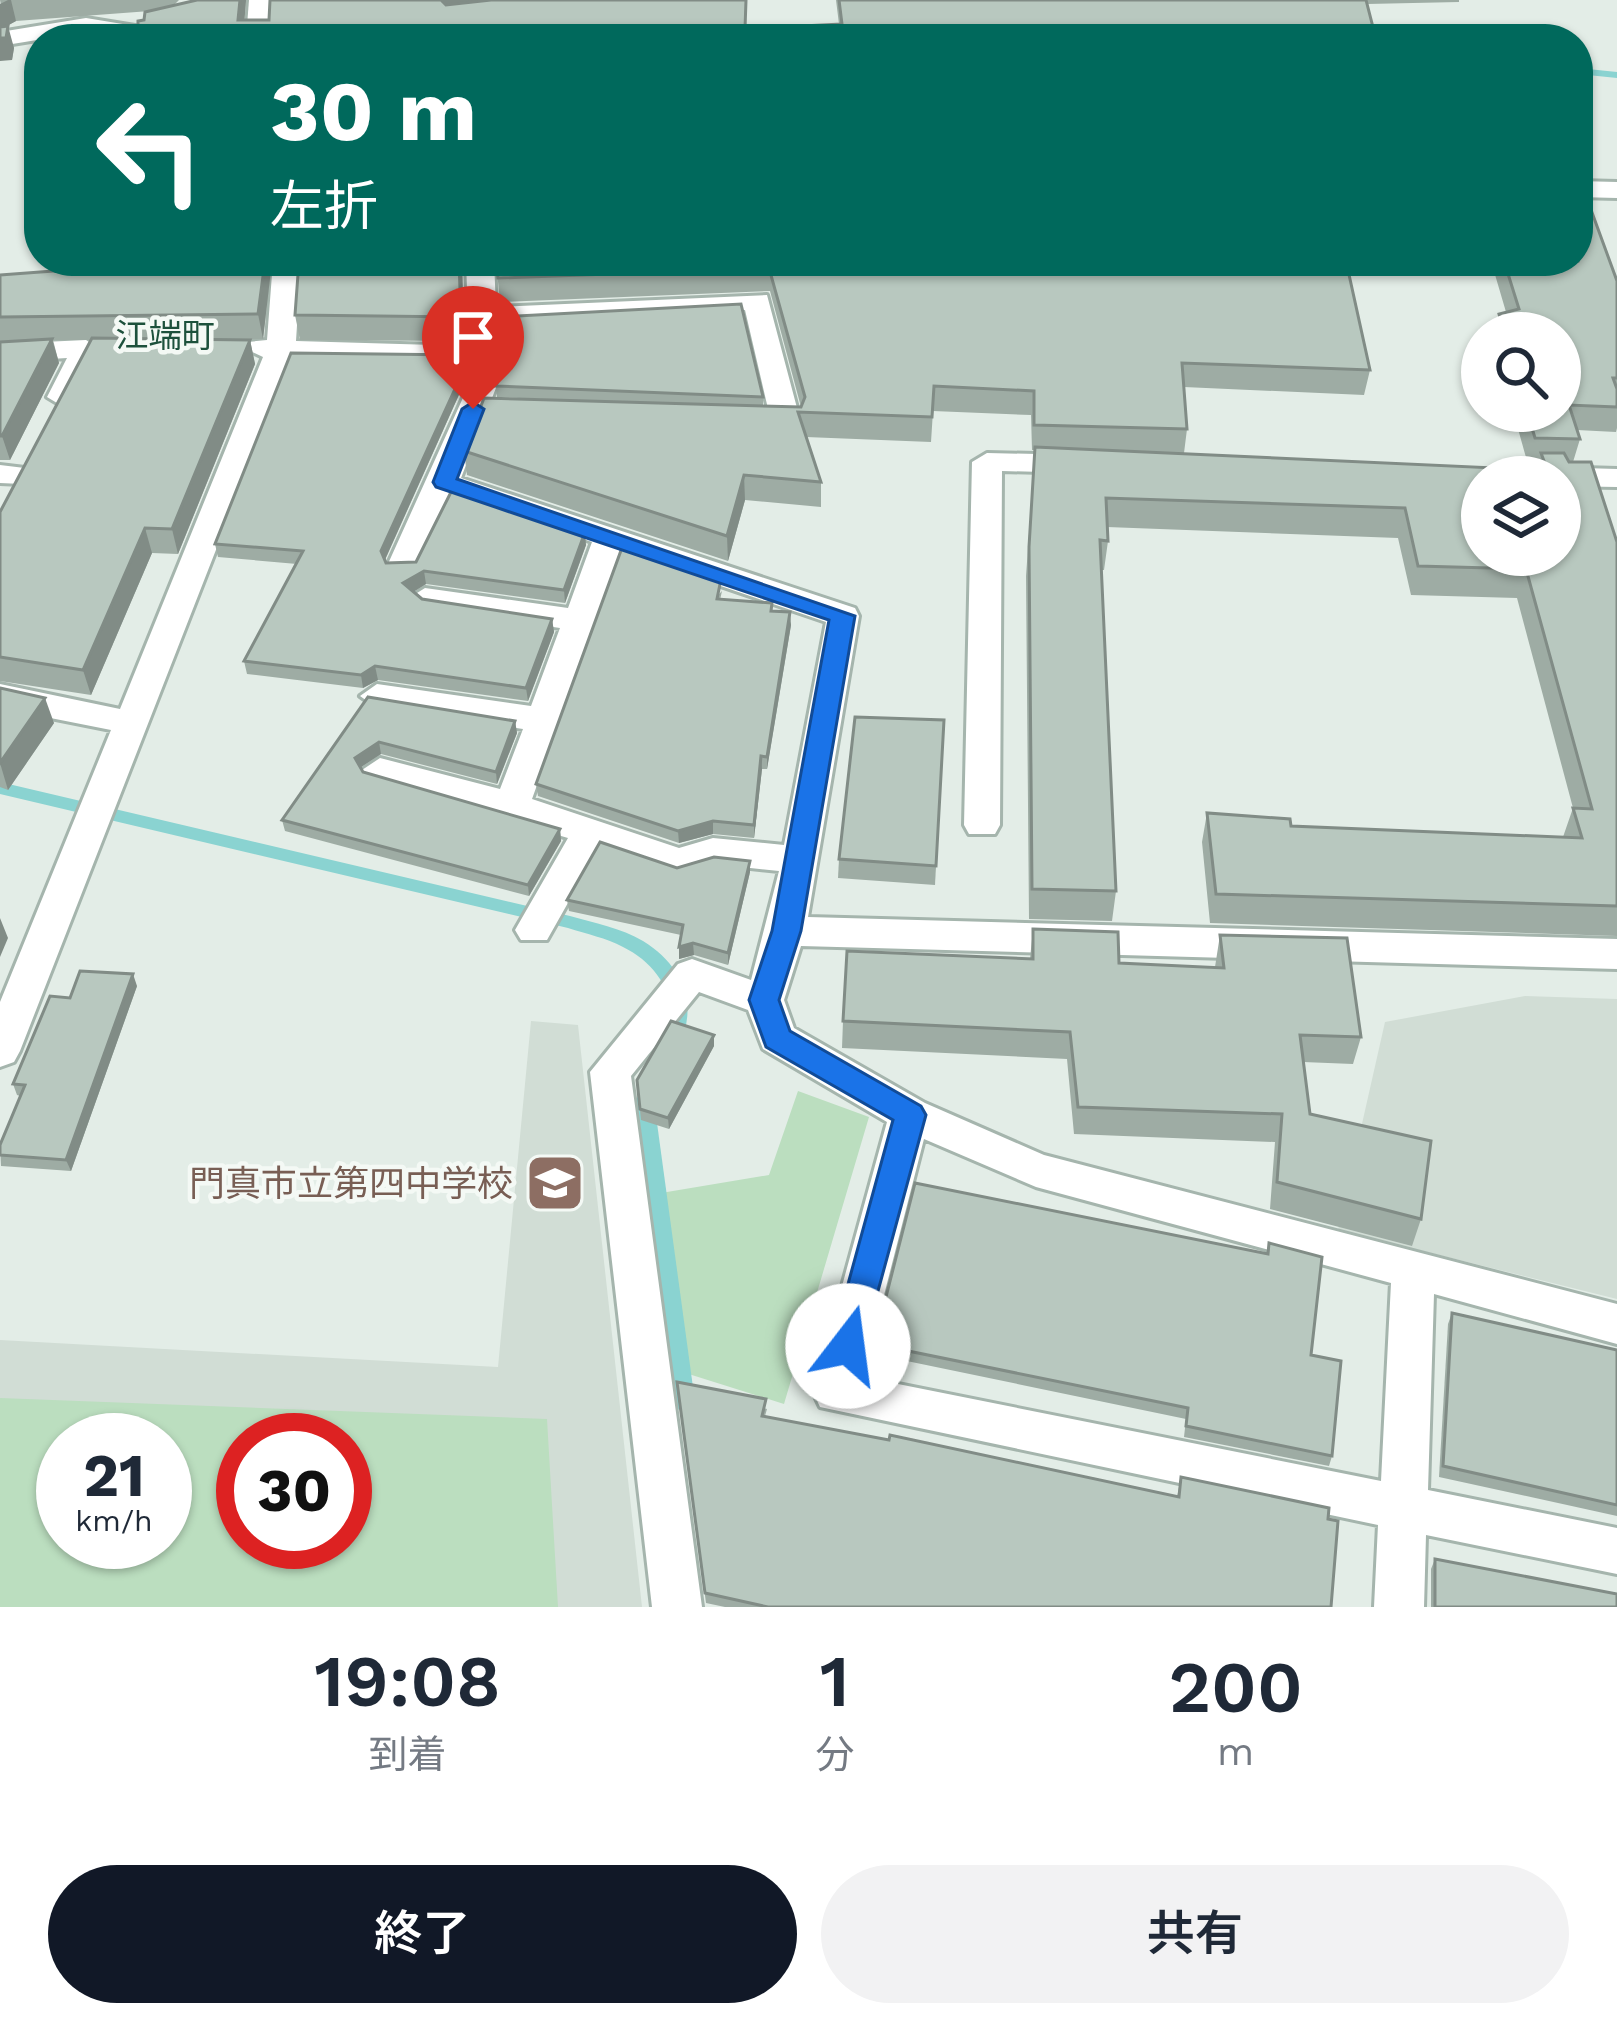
<!DOCTYPE html>
<html lang="ja">
<meta charset="utf-8">
<style>
body{margin:0;font-family:"Work Sans","Noto Sans JP",sans-serif;background:#f2f2f3;color:#1f2937;height:100vh;display:flex;flex-direction:column;font-size:45px;white-space:nowrap}
*{box-sizing:border-box;margin:0}
p{font-size:39px;color:#747a83}
.icon{flex:none;width:66px;height:66px;fill:none;stroke:currentColor;stroke-width:2;stroke-linecap:round;stroke-linejoin:round}
.map{position:relative;height:1607px;overflow:hidden}
.details{display:flex;flex-direction:column;background:#fff;flex:1}
.details>*{flex:none}
.banner{position:absolute;left:24px;top:24px;width:1569px;height:252px;border-radius:48px;box-shadow:0 3px 9px #0004;background:#00695c;color:#fff;overflow:hidden}
.controls{position:absolute;left:1461px;top:312px;display:grid;gap:24px}
.controls a{display:grid;place-items:center;width:120px;height:120px;border-radius:50%;background:#fff;box-shadow:0 3px 9px #0004;font-size:60px}
.speed{position:absolute;left:36px;top:1413px;display:flex;gap:24px;font-size:60px;font-weight:700;text-align:center}
.speed>*{display:grid;place-content:center;width:156px;height:156px;border-radius:50%;background:#fff;box-shadow:0 3px 9px #0004;line-height:1}
.speed small{font-size:30px;font-weight:400}
.speed .limit{border:18px solid #d22;background:#fff;color:#111}
.pin{position:absolute;display:grid;place-items:center;width:102px;height:102px;color:#fff;margin:-123px -51px;border-radius:50% 50% 50% 0;rotate:-45deg;box-shadow:0 0 12px #0007}
.pin .icon{rotate:45deg}
.me{position:absolute;width:132px;margin:-66px;rotate:15deg;stroke-linejoin:round;filter:drop-shadow(0 0 9px #0008)}
.turn{display:flex;align-items:center;gap:42px;height:252px;padding:0 48px;font-size:54px}
.turn .icon{width:156px;height:156px;stroke-width:2.5}
.turn b{display:block;font-size:84px;line-height:102px}
.eta{display:flex;justify-content:space-evenly;align-items:center;height:204px;text-align:center}
.eta b{font-size:72px;font-weight:600;line-height:84px}
.cta{display:flex;gap:24px;margin-top:auto;padding:24px 48px}
.cta a{flex:1;height:138px;border-radius:72px;background:#111827;color:#fff;font-size:48px;font-weight:600;line-height:138px;text-align:center}
.cta a+a{background:#f2f2f3;color:#1f2937}
.map>svg:first-child{display:block}
</style>
<div class="map">
<svg width="1617" height="1607" viewBox="0 0 1617 1607">
<rect width="100%" height="100%" fill="#e3ede7"/>
<g fill="#d1ddd5" fill-rule="evenodd">
<polygon points="1525,996 1617,999 1617,1299 1338,1230 1385,1022"/>
<path d="M531 1021 578 1025 642 1607H0V1340L498 1367ZM63 1440H165V1542H63ZM243 1440H345V1542H243Z"/>
</g>
<g fill="#bbdebf" fill-rule="evenodd">
<polygon points="798,1091 869,1117 784,1404 676,1370 661,1193 769,1175"/>
<path d="M0 1398 547 1419 558 1607H0ZM63 1440H165V1542H63ZM243 1440H345V1542H243Z"/>
</g>
<g fill="none" stroke-linecap="round" stroke-linejoin="round">
<g fill="#8ad3d1" fill-rule="evenodd">
<polygon points="1578,68 1617,72 1617,78 1578,74"/>
<path d="M0 782 570 916C594 923 621 928 643 941 682 965 700 1005 678 1047L672 1049 666 1047 663 1042C683 1004 660 965 623 947 606 938 587 934 568 928L0 794Z"/>
<polygon points="645,1093 652,1096 654,1101 695,1402 691,1409 684,1411 677,1409 673,1402 636,1101 638,1096"/>
</g>
<defs>
<g id="minor">
<polygon points="249,0 271,0 270,39 246,39"/>
<polygon points="86,18 141,27 146,39 86,32 0,46 0,32"/>
<polygon points="1578,181 1617,182 1617,198 1578,197"/>
<path d="M273 261H301L296 341 469 346 466 261H494L496 307 767 295 801 423 797 429 753 430 738 421 743 415 769 413 745 310 497 324 499 380 461 478 855 608 859 616 808 917 1617 939V969L801 946 784 1000 794 1028 925 1103 1044 1155 1617 1304V1344L1434 1294 1428 1490 1617 1528V1574L1426 1535 1424 1607H1374L1378 1525 820 1407 813 1392 887 1122 763 1049 748 1010 699 992 631 1076 702 1607H652L590 1072 678 964 692 959 751 980 779 871 714 864 679 875 599 848 547 940H521L515 930 568 838 367 779 362 770 380 758 500 789 523 729 377 708 360 696 377 684 531 706 560 628 425 608 409 598 425 588 568 608 592 542 453 495 414 573H392L387 566 471 380 470 363 291 358 20 1051 14 1062 0 1067V1002L111 730 0 708V684L120 709 263 357 244 348 248 342 267 340ZM621 552 826 622 784 845 713 838 679 848 532 799ZM924 1139 1036 1187 1391 1283 1381 1481 863 1377Z"/>
<polygon points="86,340 100,349 77,397 62,406 47,397 67,358 0,362 0,344"/>
<polygon points="987,453 1080,455 1095,464 1080,473 1002,471 1000,825 995,834 969,834 964,825 972,462"/>
<polygon points="0,465 33,469 37,475 22,484 0,483"/>
<polygon points="1549,467 1617,469 1617,487 1560,486 1560,477 1534,476"/>
</g>
</defs>
<use href="#minor" stroke="#a5b5ad" stroke-width="6"/>
<use href="#minor" fill="#fff" fill-rule="evenodd"/>
</g>
<g fill="#9eaca4">
<polygon points="0,0 179,0 173,6 246,0 244,20 746,29 839,24 836,0 1459,0 1459,2 1367,4 1376,39 138,39 144,20 150,11 16,21 6,26 14,48 12,60"/>
<polygon points="272,261 263,339 174,339 250,340 255,364 178,554 152,553 91,695 0,681 0,512 91,340 53,340 59,363 10,460 0,460 0,342 21,341 0,341 0,275 120,266"/>
<polygon points="299,261 462,261 464,341 300,340 295,315"/>
<polygon points="496,261 1346,261 1370,370 1364,395 1184,387 1187,429 1184,453 1511,469 1513,460 1527,461 1513,411 1560,411 1560,333 1494,333 1499,314 1506,312 1491,261 1578,261 1617,281 1617,428 1616,432 1577,430 1580,439 1573,462 1617,542 1617,936 1210,923 1202,842 1207,813 1291,826 1563,837 1573,808 1517,598 1411,595 1398,538 1107,527 1108,541 1104,570 1101,570 1116,891 1112,921 1029,919 1026,576 1035,450 1032,450 1031,415 933,411 931,442 806,437 821,482 821,507 745,500 728,561 467,475 464,451 611,402 497,397 496,386 763,397 763,406 801,407 770,291 500,302"/>
<polygon points="466,379 385,560 386,563 416,562 586,545 565,603 426,584 413,592 422,599 552,619 554,632 528,701 378,680 363,688 247,674 244,661 297,564 218,557 215,544"/>
<polygon points="722,591 720,600 772,603 772,611 791,625 767,769 762,769 754,838 713,834 679,843 538,796 536,784"/>
<polygon points="0,688 54,723 8,790 0,787"/>
<polygon points="368,697 515,721 517,733 497,784 381,754 361,767 363,772 560,829 561,841 529,896 285,831 282,820"/>
<polygon points="944,720 935,885 838,878 839,859"/>
<polygon points="750,861 750,872 728,965 694,955 679,959 681,935 569,911 567,900 677,868"/>
<polygon points="1033,929 1119,963 1215,967 1220,935 1361,1037 1353,1064 1303,1062 1310,1114 1421,1219 1412,1246 1270,1209 1275,1142 1074,1134 1067,1059 842,1048 843,1021 1030,959"/>
<polygon points="137,986 71,1171 1,1166 0,1145 20,1096 17,1095 13,1084 70,998"/>
<polygon points="714,1035 714,1046 669,1129 641,1120 637,1080"/>
<polygon points="1269,1243 1311,1355 1332,1456 1329,1466 1184,1437 1186,1419 873,1354 874,1344 1266,1253"/>
<polygon points="1452,1313 1617,1350 1617,1516 1439,1477 1448,1324"/>
<polygon points="677,1382 767,1409 765,1416 1177,1497 1181,1477 1331,1607 725,1607 706,1603"/>
<polygon points="1435,1559 1617,1607 1431,1607 1431,1569"/>
</g>
<g fill="#818c86">
<polygon points="8,0 11,0 16,21 0,30 0,4"/>
<polygon points="240,0 246,0 243,39 238,20"/>
<polygon points="434,0 490,0 436,15"/>
<polygon points="8,26 14,48 12,60 0,61 0,38"/>
<polygon points="265,261 272,261 263,339 258,314"/>
<polygon points="459,261 462,261 464,341 461,317"/>
<polygon points="52,339 59,363 10,460 2,436"/>
<polygon points="250,340 255,364 178,554 172,529"/>
<polygon points="464,355 466,379 383,564 381,551"/>
<polygon points="744,475 745,500 728,561 727,536"/>
<polygon points="145,528 152,553 91,695 83,670"/>
<polygon points="585,532 586,545 565,603 564,590"/>
<polygon points="424,571 426,584 405,597 403,583"/>
<polygon points="790,612 791,625 767,769 767,757"/>
<polygon points="552,619 554,632 528,701 526,688"/>
<polygon points="375,666 378,680 363,688 361,675"/>
<polygon points="45,698 54,723 8,790 0,763"/>
<polygon points="515,721 517,733 497,784 496,772"/>
<polygon points="379,742 381,754 358,769 355,758"/>
<polygon points="761,756 762,769 754,838 754,825"/>
<polygon points="713,821 713,834 679,843 678,831"/>
<polygon points="560,829 561,841 529,896 528,885"/>
<polygon points="750,861 750,872 728,965 728,953"/>
<polygon points="0,918 8,938 0,957"/>
<polygon points="693,943 694,955 679,959 679,947"/>
<polygon points="133,974 137,986 71,1171 66,1160"/>
<polygon points="714,1035 714,1046 669,1129 668,1118"/>
</g>
<g fill="#b8c8bf" stroke="#818c86" stroke-width="3" fill-rule="evenodd">
<polygon points="197,0 240,0 238,20 269,20 270,0 441,0 446,5 491,0 746,0 745,29 842,24 839,0 1366,0 1376,39 1093,39 1092,30 980,33 980,39 138,39 138,21 144,20 145,12"/>
<polygon points="8,26 6,38 0,38 0,27"/>
<polygon points="1578,207 1590,207 1617,281 1617,378 1613,378 1617,389 1617,407 1569,405 1580,439 1535,438 1527,411 1560,411 1560,333 1504,333 1499,314 1519,309 1504,261 1578,261"/>
<polygon points="120,261 265,261 258,314 0,317 0,275 120,266"/>
<polygon points="299,261 459,261 461,317 295,315"/>
<polygon points="496,261 1346,261 1370,370 1182,363 1187,429 1034,425 1034,391 934,386 932,417 798,412 821,482 744,475 727,536 464,451 484,398 801,407 805,397 769,268 498,278"/>
<polygon points="741,304 763,397 496,386 502,369 500,317"/>
<polygon points="92,338 250,340 172,529 145,528 83,670 0,657 0,512"/>
<polygon points="52,339 2,436 0,436 0,342"/>
<polygon points="291,353 464,355 465,367 381,551 386,563 416,562 453,488 585,532 564,590 424,571 403,583 422,599 552,619 526,688 375,666 361,675 244,661 303,551 215,544"/>
<path d="M1035 447 1516 469 1513 460 1544 461 1541 453H1564L1569 462H1591L1617 542V906L1216 894 1207 813 1290 819 1291 826 1582 838 1573 808 1592 809 1526 569 1418 566 1405 508 1106 498 1108 541 1100 540 1116 891 1032 889 1029 547ZM1482 477H1560V555H1482Z"/>
<polygon points="623,545 721,579 717,599 772,603 771,611 790,612 767,757 761,756 754,825 713,821 678,831 536,784"/>
<polygon points="0,688 45,698 0,763"/>
<polygon points="368,697 515,721 496,772 379,742 355,758 363,772 560,829 528,885 282,820"/>
<polygon points="855,717 944,720 936,866 839,859"/>
<polygon points="600,842 677,868 714,857 750,861 728,953 693,943 679,947 683,925 567,900"/>
<polygon points="1033,929 1118,932 1119,963 1224,968 1220,935 1347,938 1361,1037 1300,1035 1310,1114 1431,1141 1421,1219 1277,1182 1282,1114 1078,1107 1070,1032 843,1021 847,951 1033,959"/>
<polygon points="80,971 133,974 66,1160 0,1155 0,1145 25,1085 13,1084 50,996 70,998"/>
<polygon points="671,1021 714,1035 668,1118 640,1109 637,1080"/>
<polygon points="915,1183 1268,1254 1269,1243 1322,1257 1311,1355 1341,1361 1332,1456 1186,1426 1188,1408 874,1344"/>
<polygon points="1452,1313 1617,1350 1617,1505 1443,1466"/>
<polygon points="677,1382 766,1399 762,1416 889,1440 890,1435 1179,1497 1181,1477 1329,1508 1328,1519 1338,1521 1331,1607 768,1607 705,1593"/>
<polygon points="1435,1559 1617,1594 1617,1607 1435,1607"/>
</g>
<polygon fill="#1a73e8" stroke="#114b97" stroke-width="3" points="473,402 484,409 457,479 855,616 801,931 779,1000 790,1031 921,1106 926,1115 860,1357 848,1361 836,1357 831,1346 893,1120 766,1047 749,1000 772,931 829,620 436,487 433,482 462,409"/>
<defs>
<symbol id="school-square" viewBox="-11 -11 22 22"><rect x="-9" y="-9" width="18" height="18" rx="4" fill="#8d6e63" stroke="#f4f9f5"/><path d="M0-5L7-2L0 1L-7-2ZM-4 1L0 2.5L4 1V4Q0 6-4 4Z" fill="#fff"/></symbol>
</defs>
<g fill-rule="evenodd">
<use href="#school-square" x="522" y="1150" width="66" height="66"/>
</g>
<g text-anchor="middle" stroke-width="9" stroke-linejoin="round" paint-order="stroke">
<g font-size="33" fill="#1d513c" stroke="#f4f9f5">
<text x="165" y="347">江端町</text>
</g>
<g font-size="36" fill="#785e54" stroke="#f4f9f5" text-anchor="end">
<text x="513" y="1196">門真市立第四中学校</text>
</g>
</g>
</svg>
<div class="controls">
<a><svg class="icon" aria-label="search" viewBox="0 0 24 24"><circle cx="10" cy="10" r="6"/><path d="M15 15l6 6"/></svg></a>
<a><svg class="icon" aria-label="layers" viewBox="0 0 24 24"><path d="M12 4l9 5-9 5-9-5zM3 14l9 5 9-5"/></svg></a>
</div>
<div class="speed"><div>21<small>km/h</small></div><div class="limit">30</div></div>
<div class="pin" style="left:473px;top:409px;background:#d93025"><svg class="icon" aria-label="arrive" viewBox="0 0 24 24"><path d="M6 21V4h12l-3 4 3 4H6"/></svg></div>
<svg class="me" style="left:848px;top:1346px" viewBox="-20 -20 40 40"><circle r="19" fill="#fff"/><path d="M0-13L10 11 0 6-10 11z" fill="#1a73e8"/></svg>
<div class="banner">
<div class="turn"><svg class="icon" aria-label="left" viewBox="0 0 24 24"><path d="M17 20v-9H6M10 6l-5 5 5 5"/></svg><div><b>30 m</b>左折</div></div>
</div>
</div>
<section class="details">
<div class="eta">
<div><b>19:08</b><p>到着</p></div>
<div><b>1</b><p>分</p></div>
<div><b>200</b><p>m</p></div>
</div>
<div class="cta"><a>終了</a><a>共有</a></div>
</section>
